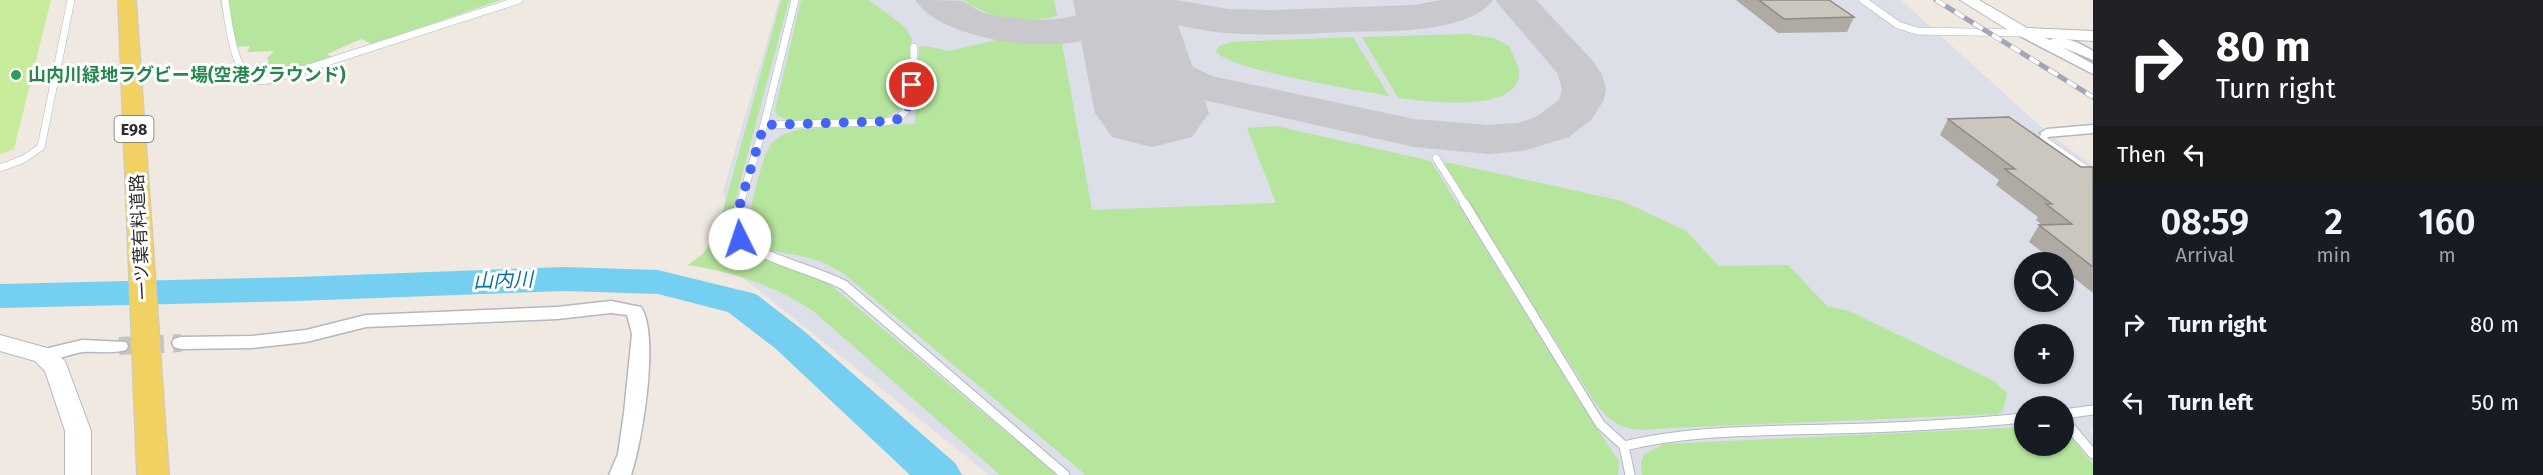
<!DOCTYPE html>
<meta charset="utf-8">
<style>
body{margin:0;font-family:"Fira Sans","Noto Sans JP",sans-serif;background:#242831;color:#f1f3f6;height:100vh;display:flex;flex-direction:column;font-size:22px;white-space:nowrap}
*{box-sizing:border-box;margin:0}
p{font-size:20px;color:#9ea1a6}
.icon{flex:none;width:33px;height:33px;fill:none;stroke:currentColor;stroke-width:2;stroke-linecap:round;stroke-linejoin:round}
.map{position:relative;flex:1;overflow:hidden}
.side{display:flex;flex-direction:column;background:#171b24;width:450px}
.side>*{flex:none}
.top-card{background:#202124;color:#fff;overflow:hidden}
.controls{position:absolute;left:2014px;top:252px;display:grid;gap:12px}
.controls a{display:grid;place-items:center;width:60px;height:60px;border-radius:50%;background:#171b24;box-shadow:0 2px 4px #0004;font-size:30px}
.pin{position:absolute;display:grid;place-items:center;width:51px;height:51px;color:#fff;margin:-26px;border:3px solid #fff;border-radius:50%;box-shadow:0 2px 6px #0007}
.me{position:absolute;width:66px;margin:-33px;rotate:356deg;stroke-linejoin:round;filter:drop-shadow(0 0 4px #0008)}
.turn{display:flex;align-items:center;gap:21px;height:126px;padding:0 24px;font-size:27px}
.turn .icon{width:78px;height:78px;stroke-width:2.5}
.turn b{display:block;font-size:42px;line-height:51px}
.then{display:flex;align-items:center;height:57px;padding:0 24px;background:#0003;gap:12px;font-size:22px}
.eta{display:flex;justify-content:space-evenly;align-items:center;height:102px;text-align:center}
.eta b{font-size:36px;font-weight:600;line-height:42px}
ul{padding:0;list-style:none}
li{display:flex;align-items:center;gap:18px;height:78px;padding:0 24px}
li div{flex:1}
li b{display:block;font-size:22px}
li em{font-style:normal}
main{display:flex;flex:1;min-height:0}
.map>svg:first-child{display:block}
</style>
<main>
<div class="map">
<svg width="2093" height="475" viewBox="0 0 2093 475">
<rect width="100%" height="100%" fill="#efe9e1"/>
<path fill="#dcdee8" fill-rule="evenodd" d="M779 0H1901L2049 134 2093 166V428L2090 429 2093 436V475H989L742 277 723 191ZM2025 262H2064V302H2025ZM2025 334H2064V374H2025ZM2025 406H2064V446H2025Z"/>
<g fill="#b6e59e">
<polygon points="220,0 501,0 372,44 361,39 327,54 332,57 292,70 266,74 260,72 269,61 267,58 274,51 247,52 250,46 231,47"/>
<path d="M781 0H789L729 224C724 262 757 256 782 263 797 267 812 275 826 281L1057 475H1000L813 311C774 285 733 272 688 265L704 253 709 244 714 243Z"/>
<polygon points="801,0 869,0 905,27 912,39 906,99 898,111 882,119 791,122 777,115 775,110"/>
<path d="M963 0H1054L1057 16C1024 25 991 19 963 0Z"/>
<path d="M1468 34 1494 38 1509 46C1512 54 1518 63 1519 72 1521 115 1422 101 1398 98L1362 37Z"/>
<path d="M1061 37 1092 210 1276 203 1247 128 1276 126 1431 161 1586 412 1619 461 1618 475H1086L844 274C833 267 822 261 809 258 788 251 748 255 747 225 751 209 762 153 772 143 780 135 791 131 802 129L915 124 919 47 925 46 949 51 1001 39Z"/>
<path d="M1353 37 1389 96C1358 90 1234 71 1216 52L1219 46 1232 42Z"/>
<path d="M1444 163H1450L1622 201 1686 231 1719 266 1788 265 1827 306 1849 311 1994 381 2007 393 2003 411 1998 414 1671 428C1635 431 1618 434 1594 401Z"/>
<polygon points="2025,427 2025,446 2064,446 2064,427 2093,465 2093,475 1642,475 1641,463 1644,454 1664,444"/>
</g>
<polygon fill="#c9ec9a" points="0,0 51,0 14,149 0,154"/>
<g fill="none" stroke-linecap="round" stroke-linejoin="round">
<polygon fill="#75cff0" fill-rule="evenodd" points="564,267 658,270 756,294 804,331 955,463 962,475 910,475 776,349 728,312 658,294 564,291 297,301 0,308 0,284 297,277"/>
<g fill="#c9c8cc" fill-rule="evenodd">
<path d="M915 0C928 0 949 0 961 1 970 4 976 11 986 13 1016 21 1080 27 1101 0H1176L1228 9 1273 10 1414 5 1441 0H1493C1481 18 1449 25 1428 28 1401 32 1373 31 1345 32 1300 34 1254 37 1208 31 1182 27 1157 20 1133 11 1131 14 1128 19 1125 22 1085 61 946 46 915 0Z"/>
<polygon points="1495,0 1536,0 1592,60 1602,74 1606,90 1604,100 1591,120 1569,137 1523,151 1488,154 1414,147 1181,95 1141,74 1113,45 1119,36 1134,32 1149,36 1178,60 1212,76 1414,119 1488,125 1518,123 1536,117 1559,100 1562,90 1558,74"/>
</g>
<polygon fill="#c9c8cc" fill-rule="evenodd" points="1073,0 1169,0 1209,113 1192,137 1152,147 1112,137 1095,113"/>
<polyline stroke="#c8c4bd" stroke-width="18" stroke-dasharray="18 9" stroke-linecap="butt" points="119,346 181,343"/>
<defs>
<g id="service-far1">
<path d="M225 0C228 18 233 75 255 80 265 83 277 77 287 75L519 0"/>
<polyline points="1863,0 1898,25 1917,31 2022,33"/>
<path d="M764 125 885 122C921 117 913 75 914 47"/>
<polyline points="2047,133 2042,139 2093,174"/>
<polyline points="1436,158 1465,204"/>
<polyline points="0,168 24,159 41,147 71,0"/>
<polyline points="740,204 764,125 795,0"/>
</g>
<g id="service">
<path d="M740 203 737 214 740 239C766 260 813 269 844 285L1065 475"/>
<polyline points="1464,203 1600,424 1624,446 1630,475"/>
<polyline points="2064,414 2093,410"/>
<polyline points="2064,420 2093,454"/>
<path d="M1624 446C1691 430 1760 431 1829 429 1895 428 1959 424 2025 418"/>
</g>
<g id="minor">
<path d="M2024 29 2050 40C2062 34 2082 44 2093 51V60L2062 47 2093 64V74L2020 36 2018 33 2020 30Z"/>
<polygon points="2093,125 2093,133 2047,137 2040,133 2047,129"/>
<path d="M611 301 641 307C660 335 642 443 631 475H609L618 454 624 413 632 334 627 315 611 313 557 319 366 327 306 342 252 348 181 349 174 347 172 343 174 339 181 337 252 336 306 330 366 315 557 307Z"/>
<path d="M82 340 126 342 128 346 126 350C112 354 97 351 83 352 68 354 51 364 36 359L34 355 36 351Z"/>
</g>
<g id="tertiary">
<polygon points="1960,0 1979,0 2027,28 2093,31 2093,41 2018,36"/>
<polygon points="0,335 51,349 65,361 91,431 91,475 65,475 65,431 45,371 35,361 0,351"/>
</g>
<polygon id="primary" points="118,0 136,0 169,475 137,475"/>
</defs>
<use href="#service-far1" stroke="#b4b7c1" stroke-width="8"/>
<use href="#service" stroke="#b4b7c1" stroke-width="11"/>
<use href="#minor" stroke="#b4b7c1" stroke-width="3"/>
<use href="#tertiary" stroke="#b4b7c1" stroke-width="2"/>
<use href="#primary" stroke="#c9c9c9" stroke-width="2"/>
<use href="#service-far1" stroke="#fff" stroke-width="7"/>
<use href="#service" stroke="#fff" stroke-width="9"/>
<use href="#minor" fill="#fff" fill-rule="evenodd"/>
<use href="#tertiary" fill="#fff" fill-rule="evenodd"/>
<use href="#primary" fill="#f2d163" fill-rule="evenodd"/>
<defs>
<polyline id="rail" points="1936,0 2093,97"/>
</defs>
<use href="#rail" stroke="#a3a6b8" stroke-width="5"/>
<use href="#rail" stroke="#fff" stroke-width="4" stroke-dasharray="11" stroke-linecap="butt"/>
</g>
<g fill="#afaba4">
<polygon points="1736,0 1829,0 1854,17 1847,32 1778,33"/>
<polygon points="1948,119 2081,167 2093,167 2093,293 2064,270 2064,262 2055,262 2029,242 2039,225 2042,225 2036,220 2038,217 1996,185 1999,180 1940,135"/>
</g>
<g fill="#cbc7bf" stroke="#8e8b86" stroke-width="1.5">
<polygon points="1759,0 1829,0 1854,17 1784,19"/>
<polygon points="2009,117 2081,167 2093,167 2093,267 2039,225 2072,224 2046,204 2052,204 2005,169 2015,169 1948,119"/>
</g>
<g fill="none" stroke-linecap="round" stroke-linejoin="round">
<polyline stroke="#4264fb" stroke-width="10" stroke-dasharray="0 18" points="740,239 737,214 764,125 895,121 907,112 912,85"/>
</g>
<circle fill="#2e9e5b" stroke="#fff" stroke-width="2" cx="16" cy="75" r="6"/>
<g text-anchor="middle" stroke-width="6" stroke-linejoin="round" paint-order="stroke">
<rect fill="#fff" stroke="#6d6d6d" stroke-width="1.5" x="114.5" y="116" width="39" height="26" rx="4.5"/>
<g font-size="16" font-weight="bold" fill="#2e2e2e">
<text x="134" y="135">E98</text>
</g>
<g font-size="18" font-weight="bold" fill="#27864d" stroke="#fff" text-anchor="start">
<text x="28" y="81">山内川緑地ラグビー場(空港グラウンド)</text>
</g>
<g font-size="18" fill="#2e2e2e" stroke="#fff">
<text transform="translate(140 237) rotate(-93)" y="6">一ツ葉有料道路</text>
</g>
<g font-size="20" font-style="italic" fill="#0d6fa3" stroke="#fff">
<text transform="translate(503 280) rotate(-2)" y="7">山内川</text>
</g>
</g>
</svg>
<div class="controls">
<a><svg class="icon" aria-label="search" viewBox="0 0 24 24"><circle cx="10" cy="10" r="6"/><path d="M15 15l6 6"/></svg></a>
<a>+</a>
<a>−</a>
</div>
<div class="pin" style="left:912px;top:85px;background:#d93025"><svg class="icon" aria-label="arrive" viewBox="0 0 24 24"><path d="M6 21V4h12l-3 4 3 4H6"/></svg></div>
<svg class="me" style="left:740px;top:239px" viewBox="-20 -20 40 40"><circle r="19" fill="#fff"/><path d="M0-13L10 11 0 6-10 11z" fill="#4264fb"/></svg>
</div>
<section class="side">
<div class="top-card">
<div class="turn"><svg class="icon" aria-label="right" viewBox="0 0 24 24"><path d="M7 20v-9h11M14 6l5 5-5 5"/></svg><div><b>80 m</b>Turn right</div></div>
<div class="then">Then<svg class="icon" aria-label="left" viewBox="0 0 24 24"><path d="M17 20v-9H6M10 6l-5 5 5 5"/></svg></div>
</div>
<div class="eta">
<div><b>08:59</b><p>Arrival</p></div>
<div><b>2</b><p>min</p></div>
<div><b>160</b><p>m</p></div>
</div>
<ul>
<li><svg class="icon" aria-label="right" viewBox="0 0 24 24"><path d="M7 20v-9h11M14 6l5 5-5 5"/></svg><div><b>Turn right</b></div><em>80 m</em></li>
<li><svg class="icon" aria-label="left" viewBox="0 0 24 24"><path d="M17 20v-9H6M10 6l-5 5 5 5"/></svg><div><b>Turn left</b></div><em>50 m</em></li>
</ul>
</section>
</main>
